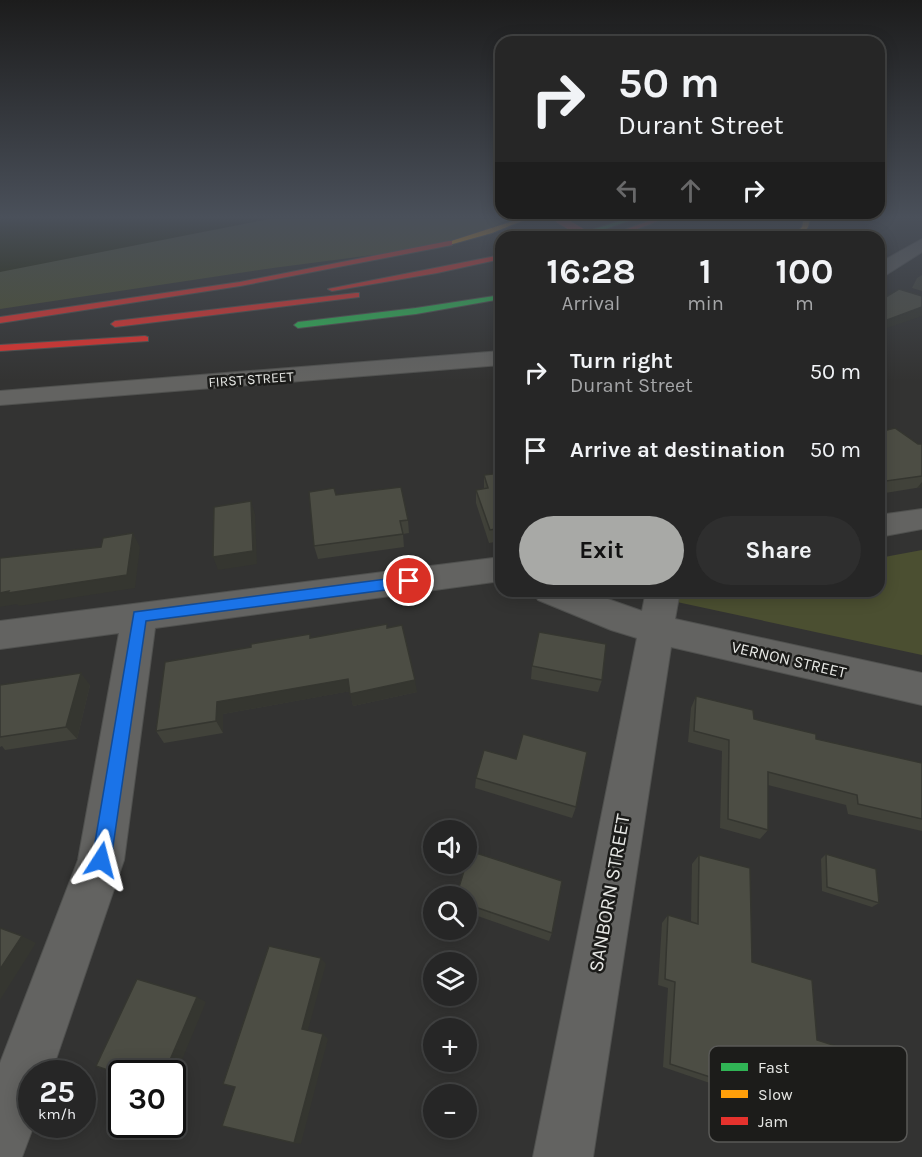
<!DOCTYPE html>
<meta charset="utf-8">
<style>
body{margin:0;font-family:Karla,sans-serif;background:#2e2e2e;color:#f1f3f6;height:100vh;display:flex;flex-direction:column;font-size:22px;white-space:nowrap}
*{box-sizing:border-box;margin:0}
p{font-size:20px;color:#a4a5a7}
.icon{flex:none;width:33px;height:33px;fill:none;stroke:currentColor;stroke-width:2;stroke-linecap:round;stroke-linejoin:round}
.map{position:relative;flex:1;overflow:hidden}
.sheet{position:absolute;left:495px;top:231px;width:390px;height:366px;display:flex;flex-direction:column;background:#262626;border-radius:18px;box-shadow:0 3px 15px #0003,0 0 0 2px #424343}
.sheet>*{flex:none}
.top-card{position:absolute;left:495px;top:36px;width:390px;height:183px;border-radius:18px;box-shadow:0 3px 15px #0003,0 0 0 2px #424343;background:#262626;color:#f1f3f6;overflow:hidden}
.controls{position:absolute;left:423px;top:820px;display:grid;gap:12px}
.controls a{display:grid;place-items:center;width:54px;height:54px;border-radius:50%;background:#262626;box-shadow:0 3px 15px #0003,0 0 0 2px #424343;font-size:30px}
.speed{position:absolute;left:18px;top:1060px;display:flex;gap:12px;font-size:30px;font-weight:700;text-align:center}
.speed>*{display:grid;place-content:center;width:78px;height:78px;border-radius:50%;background:#262626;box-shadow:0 3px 15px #0003,0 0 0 2px #424343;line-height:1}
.speed small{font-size:15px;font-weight:400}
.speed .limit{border:3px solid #111;border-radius:9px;background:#fff;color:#111}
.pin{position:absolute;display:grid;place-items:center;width:51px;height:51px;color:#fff;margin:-26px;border:3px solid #fff;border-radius:50%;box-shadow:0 2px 6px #0007}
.me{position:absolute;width:66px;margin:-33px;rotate:9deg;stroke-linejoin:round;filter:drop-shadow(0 0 4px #0008)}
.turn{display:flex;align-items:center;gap:21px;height:126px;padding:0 24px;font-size:27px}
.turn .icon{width:78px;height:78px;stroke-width:2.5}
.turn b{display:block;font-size:42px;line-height:51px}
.lanes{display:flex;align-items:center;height:57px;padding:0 24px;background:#0003;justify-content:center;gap:30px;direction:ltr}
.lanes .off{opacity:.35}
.eta{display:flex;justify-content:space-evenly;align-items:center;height:102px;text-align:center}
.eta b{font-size:36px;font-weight:700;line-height:42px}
.cta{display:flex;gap:12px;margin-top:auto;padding:12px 24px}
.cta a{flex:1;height:69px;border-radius:36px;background:#a8a9a6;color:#111;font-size:24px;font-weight:700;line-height:69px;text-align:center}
.cta a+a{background:#2e2e2e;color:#f1f3f6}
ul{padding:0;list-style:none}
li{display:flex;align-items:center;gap:18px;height:78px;padding:0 24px}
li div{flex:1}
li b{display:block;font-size:22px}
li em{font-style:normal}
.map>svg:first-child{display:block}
</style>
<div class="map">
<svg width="922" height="1157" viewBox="0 0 922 1157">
<rect width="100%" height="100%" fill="#333332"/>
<g fill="#4b4f31">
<polygon points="236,219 513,219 497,229 442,246 273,268 0,309 0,265"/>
<polygon points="922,550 922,655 649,596 679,591 879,591 879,558"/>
</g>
<polygon fill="#212404" points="0,219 269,219 0,272"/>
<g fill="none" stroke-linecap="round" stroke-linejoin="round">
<defs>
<g id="street">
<polygon points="922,239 922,252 886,275 879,277 879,263"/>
<polygon points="501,351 501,365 0,405 0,391"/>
<polygon points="922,509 922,529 879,537 879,515"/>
<polygon points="501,557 501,581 155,628 124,860 51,1074 32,1074 32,1125 34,1125 22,1157 0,1157 0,1063 78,860 119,633 0,649 0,621"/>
<polygon points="533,591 585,591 642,611 646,591 680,591 675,619 922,673 922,705 671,647 593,1157 533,1157 637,638 611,630 538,600"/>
</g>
<g id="fast">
<polygon points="625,219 634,219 582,237 571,237"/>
<polygon points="501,295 501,299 416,314 298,328 294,325 298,322 416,308"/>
</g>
<g id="slow">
<polygon points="519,219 527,219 492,233 449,245 445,243"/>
<polygon points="804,219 810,219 808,227 801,237 793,237 802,227"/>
</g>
<g id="jam">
<polygon points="654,219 663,219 616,237 608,236"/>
<polygon points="449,241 452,241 452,245 240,286 0,323 0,317 240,282"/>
<polygon points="501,255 501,259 437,273 332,291 328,289"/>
<polygon points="356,293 359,293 359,297 115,327 111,324 115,321"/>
<polygon points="145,336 148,337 148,341 0,351 0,345"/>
</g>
</defs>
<use href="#street" stroke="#50514f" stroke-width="2"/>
<use href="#fast" stroke="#50514f" stroke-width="2"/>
<use href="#slow" stroke="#50514f" stroke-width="2"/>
<use href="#jam" stroke="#50514f" stroke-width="2"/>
<use href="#street" fill="#636361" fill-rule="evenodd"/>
<use href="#fast" fill="#30b455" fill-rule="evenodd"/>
<use href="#slow" fill="#ff9f0a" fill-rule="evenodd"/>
<use href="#jam" fill="#e5322d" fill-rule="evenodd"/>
<defs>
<polyline id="jam-bridge" points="559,219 589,237"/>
</defs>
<use href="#jam-bridge" stroke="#50514f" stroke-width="9" stroke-linecap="butt"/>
<use href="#jam-bridge" stroke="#e5322d" stroke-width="8"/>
</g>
<g fill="#41423a">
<polygon points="922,275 922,291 912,288 917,278"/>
<polygon points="879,432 918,444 922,444 922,487 879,494"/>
<polygon points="501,473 501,541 489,543 476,503 476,490 484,489 484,475"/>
<polygon points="336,495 408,520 409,533 403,534 404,547 318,559 314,546"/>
<polygon points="387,628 417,692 353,706 350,691 223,714 223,733 164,743 156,731 311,638"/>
<polygon points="532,666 602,680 598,692 531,679"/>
<polygon points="0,685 90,685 77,739 5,750 2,746 0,747"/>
<polygon points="696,696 754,719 816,739 922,763 922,831 848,814 846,805 768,785 768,830 760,839 720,828 722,751 688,742 691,708"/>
<polygon points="476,778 576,807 572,818 475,788"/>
<polygon points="826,854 879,903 872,907 822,891 821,859"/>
<polygon points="699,855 752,962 817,1040 841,1095 827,1098 749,1073 750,1090 739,1093 663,1067 668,988 658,985 662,923 668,915 691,922 692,864"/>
<polygon points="466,897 552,933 549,941 466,912"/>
</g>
<g fill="#353630">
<polygon points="922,307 922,316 879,331 879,323"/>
<polygon points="922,482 922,487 917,488"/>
<polygon points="251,501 255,514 257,564 218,570 213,557"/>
<polygon points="133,533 140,547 135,588 19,606 17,604 0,607 0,593"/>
<polygon points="81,673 90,685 77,739 66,727"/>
<polygon points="348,679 351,691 223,714 223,733 216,721 217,702"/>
<polygon points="415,680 417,692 353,706 350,694"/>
<polygon points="22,936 36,943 0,1000 0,969"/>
<polygon points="321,958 326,964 307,1034 302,1029"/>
<polygon points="197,997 206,1002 172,1084 172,1074 164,1074"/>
<polygon points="323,1034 328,1039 301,1144 294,1143"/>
</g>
<g fill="#4c4d44" stroke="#353630" stroke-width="1.5">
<polygon points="899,289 922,296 922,307 879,323 879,301"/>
<polygon points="895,428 918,444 922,444 922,476 879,482 879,432"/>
<polygon points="501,473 501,528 490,530 476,490 488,488 484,475"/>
<polygon points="401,487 408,520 400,521 403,534 314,546 309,492 334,488 336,495"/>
<polygon points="251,501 253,551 213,557 214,507"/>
<polygon points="133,533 127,575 8,593 9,591 0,593 0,558 101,547 103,538"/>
<polygon points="387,624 387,628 402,625 415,680 350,694 348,679 217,702 216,721 156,731 165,662 251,647 251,644 310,634 310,638"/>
<polygon points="539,632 606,644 602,680 532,666"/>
<polygon points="81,673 66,727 0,737 0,685"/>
<polygon points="696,696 753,710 754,719 816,734 816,739 922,763 922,819 858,804 857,795 768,772 768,830 728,819 729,740 694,731"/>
<polygon points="523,734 587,752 576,807 476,778 484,750 516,759"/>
<polygon points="470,851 562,881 552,933 466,904 466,897 456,897"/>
<polygon points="826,854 876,869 879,903 827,887"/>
<polygon points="699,855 750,868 752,962 812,980 817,1040 836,1046 841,1095 749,1066 750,1090 670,1064 675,982 665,979 668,915 698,924"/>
<polygon points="0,928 22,936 0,969"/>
<polygon points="269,946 321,958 302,1029 323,1034 294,1143 222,1126 235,1087 223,1084"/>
<polygon points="137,979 197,997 164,1074 122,1075 96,1066"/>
<polygon points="122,1079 122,1101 113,1098"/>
</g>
<linearGradient id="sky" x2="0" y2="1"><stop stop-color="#1c1c1c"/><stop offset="0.57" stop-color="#4a505a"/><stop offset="1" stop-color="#4a505a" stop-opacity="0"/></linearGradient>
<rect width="922" height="381" fill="url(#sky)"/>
<polygon fill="#1a73e8" stroke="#114b97" stroke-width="1.5" points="409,576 415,581 409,587 146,621 111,860 108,867 101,870 95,867 92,860 134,612"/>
<g text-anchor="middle" stroke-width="5" stroke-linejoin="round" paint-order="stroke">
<g font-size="14" fill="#e7e8e5" stroke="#1c1c1a">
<text transform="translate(251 379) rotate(-4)" y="5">FIRST STREET</text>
</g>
<g font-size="16" fill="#e7e8e5" stroke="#1c1c1a">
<text transform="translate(789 659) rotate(13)" y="6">VERNON STREET</text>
</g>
<g font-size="20" fill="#e7e8e5" stroke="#1c1c1a">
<text transform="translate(609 893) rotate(-80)" y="7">SANBORN STREET</text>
</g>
</g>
<rect x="709" y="1046" width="198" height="96" rx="9" fill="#1c1c1a" stroke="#595957" stroke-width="1.5"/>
<rect x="721" y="1063" width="27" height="8" fill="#30b455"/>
<rect x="721" y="1090" width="27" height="8" fill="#ff9f0a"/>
<rect x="721" y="1117" width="27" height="8" fill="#e5322d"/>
<g font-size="16" fill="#e7e8e5">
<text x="758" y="1073">Fast</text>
<text x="758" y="1100">Slow</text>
<text x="758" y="1127">Jam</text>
</g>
</svg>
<div class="controls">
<a><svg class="icon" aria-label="sound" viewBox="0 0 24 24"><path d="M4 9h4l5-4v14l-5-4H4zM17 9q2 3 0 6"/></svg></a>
<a><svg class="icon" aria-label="search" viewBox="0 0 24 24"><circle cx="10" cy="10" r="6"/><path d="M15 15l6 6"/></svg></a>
<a><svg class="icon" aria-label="layers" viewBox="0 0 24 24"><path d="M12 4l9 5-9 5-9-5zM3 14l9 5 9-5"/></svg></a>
<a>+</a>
<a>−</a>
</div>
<div class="speed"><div>25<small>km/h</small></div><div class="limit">30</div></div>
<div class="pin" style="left:409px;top:581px;background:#d93025"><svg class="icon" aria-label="arrive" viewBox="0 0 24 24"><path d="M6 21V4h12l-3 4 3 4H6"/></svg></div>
<svg class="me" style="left:101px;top:860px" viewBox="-20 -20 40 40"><path d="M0-17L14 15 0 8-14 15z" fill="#1a73e8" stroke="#fff" stroke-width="4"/></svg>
<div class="top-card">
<div class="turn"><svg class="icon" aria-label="right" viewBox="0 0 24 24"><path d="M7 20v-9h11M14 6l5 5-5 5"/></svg><div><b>50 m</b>Durant Street</div></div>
<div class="lanes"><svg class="icon off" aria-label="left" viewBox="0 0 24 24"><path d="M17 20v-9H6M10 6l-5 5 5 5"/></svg><svg class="icon off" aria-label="ahead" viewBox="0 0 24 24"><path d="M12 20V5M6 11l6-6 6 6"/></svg><svg class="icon" aria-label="right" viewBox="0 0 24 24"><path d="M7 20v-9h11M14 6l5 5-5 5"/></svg></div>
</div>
<section class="sheet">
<div class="eta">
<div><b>16:28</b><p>Arrival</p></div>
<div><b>1</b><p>min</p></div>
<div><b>100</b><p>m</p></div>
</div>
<ul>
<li><svg class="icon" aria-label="right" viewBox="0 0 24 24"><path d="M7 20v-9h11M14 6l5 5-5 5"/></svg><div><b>Turn right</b><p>Durant Street</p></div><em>50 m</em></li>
<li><svg class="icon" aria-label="arrive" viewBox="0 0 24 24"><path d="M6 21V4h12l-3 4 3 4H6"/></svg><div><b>Arrive at destination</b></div><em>50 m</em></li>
</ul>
<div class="cta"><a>Exit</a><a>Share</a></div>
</section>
</div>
